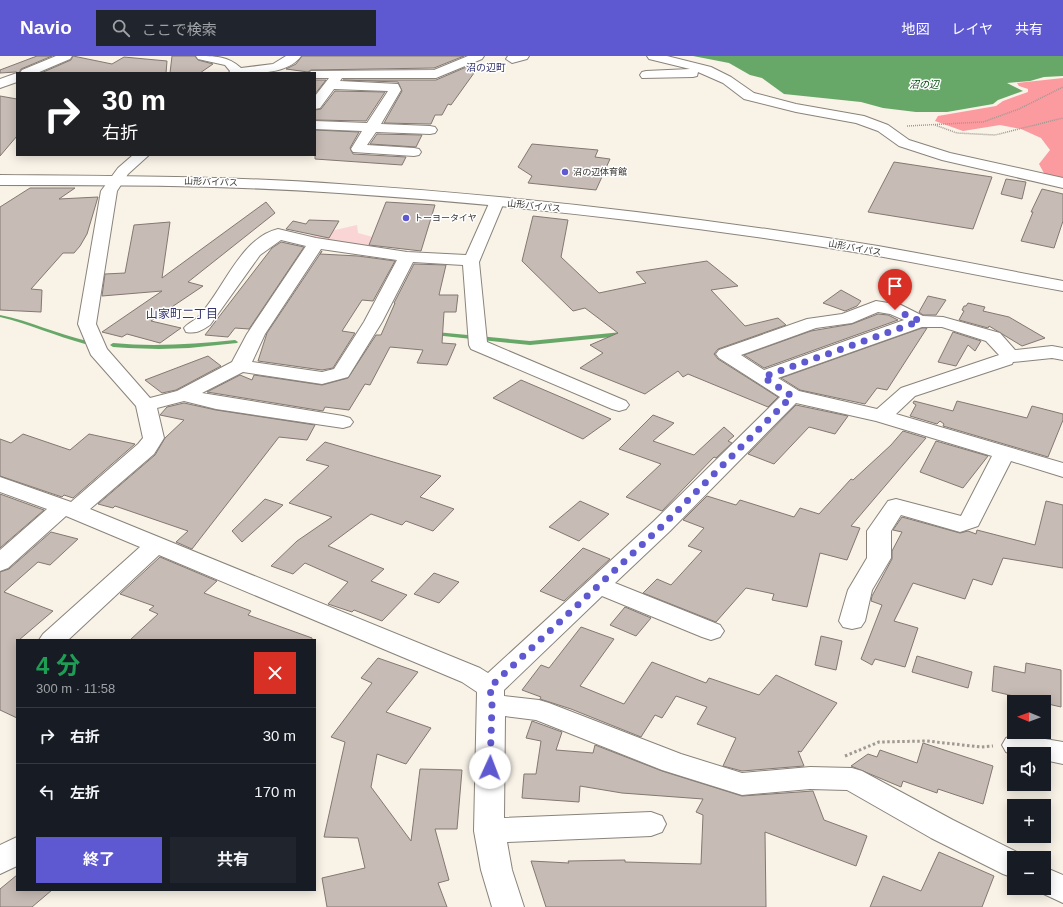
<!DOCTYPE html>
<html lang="ja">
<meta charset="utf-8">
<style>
body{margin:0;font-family:Arial,"Noto Sans JP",sans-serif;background:#20242c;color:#f1f3f6;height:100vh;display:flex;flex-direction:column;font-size:15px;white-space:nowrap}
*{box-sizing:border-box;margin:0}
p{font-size:13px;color:#9ea1a6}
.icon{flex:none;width:22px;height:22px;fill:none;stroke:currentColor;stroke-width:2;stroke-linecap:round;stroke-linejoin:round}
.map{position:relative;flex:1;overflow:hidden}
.sheet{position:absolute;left:16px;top:583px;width:300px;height:252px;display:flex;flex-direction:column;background:#171b24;border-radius:0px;box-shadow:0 2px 10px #0003}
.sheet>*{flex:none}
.hud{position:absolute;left:16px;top:16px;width:300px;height:84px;border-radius:0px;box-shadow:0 2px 10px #0003;background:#202124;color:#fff;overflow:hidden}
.needle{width:26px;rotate:271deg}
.buttons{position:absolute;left:1007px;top:639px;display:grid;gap:8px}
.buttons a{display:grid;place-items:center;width:44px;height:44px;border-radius:0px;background:#171b24;box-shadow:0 2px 10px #0003;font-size:20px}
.pin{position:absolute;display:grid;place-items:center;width:34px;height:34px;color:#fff;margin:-41px -17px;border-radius:50% 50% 50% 0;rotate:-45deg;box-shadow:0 0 4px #0007}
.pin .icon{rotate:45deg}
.me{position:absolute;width:44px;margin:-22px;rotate:2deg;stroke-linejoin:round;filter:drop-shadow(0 0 3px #0008)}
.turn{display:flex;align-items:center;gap:14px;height:84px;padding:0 20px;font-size:18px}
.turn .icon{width:52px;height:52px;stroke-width:2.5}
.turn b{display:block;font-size:28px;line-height:34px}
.round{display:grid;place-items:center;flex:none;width:42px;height:42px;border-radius:0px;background:#20242c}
.head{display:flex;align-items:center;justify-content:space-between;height:68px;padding:0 20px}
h1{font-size:24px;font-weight:700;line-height:30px;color:#1e9e55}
.action{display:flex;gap:8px;margin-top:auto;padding:8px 20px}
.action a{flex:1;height:46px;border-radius:0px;background:#5e58d1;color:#fff;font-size:16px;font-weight:700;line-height:46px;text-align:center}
.action a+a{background:#20242c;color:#f1f3f6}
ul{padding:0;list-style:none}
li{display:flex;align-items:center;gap:12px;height:56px;padding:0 20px;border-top:1px solid #363941}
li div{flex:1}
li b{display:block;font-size:15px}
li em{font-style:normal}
header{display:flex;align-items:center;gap:24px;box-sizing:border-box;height:56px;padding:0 20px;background:#5e58d1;color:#fff}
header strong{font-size:19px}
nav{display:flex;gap:22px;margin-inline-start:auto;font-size:14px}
.search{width:280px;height:36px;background:#20242c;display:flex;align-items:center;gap:10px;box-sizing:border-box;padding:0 14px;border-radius:0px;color:#9ea1a6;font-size:15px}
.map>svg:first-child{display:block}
</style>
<header>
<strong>Navio</strong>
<div class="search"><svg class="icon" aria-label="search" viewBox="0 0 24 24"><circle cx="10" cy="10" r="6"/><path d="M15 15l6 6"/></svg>ここで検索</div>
<nav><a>地図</a><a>レイヤ</a><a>共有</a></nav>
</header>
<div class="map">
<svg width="1063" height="851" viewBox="0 0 1063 851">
<rect width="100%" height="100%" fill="#f8f2e7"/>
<polygon fill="#fad5d6" points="357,169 358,177 384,184 373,196 304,184 309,180"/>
<polygon fill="#fb9ba0" points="1063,22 1063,122 1045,119 1039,108 1050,94 1041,82 1021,73 1000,69 963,75 935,65 938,60 996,50 1003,45 1028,36 1028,33 1019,30 1017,27"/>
<polygon fill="#67a868" points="693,0 1063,0 1063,20 1044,21 1030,25 1007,27 1023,35 998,44 993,48 947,56 916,56 883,52 861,46 784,38 762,22 750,19 729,7"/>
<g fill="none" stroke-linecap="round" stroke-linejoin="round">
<g fill="#67a868" fill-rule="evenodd">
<path d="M0 259C30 265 57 278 87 285L88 286 85 288C56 280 29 268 0 261Z"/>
<polygon points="436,276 530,285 622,276 625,278 622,280 530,289 434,279 434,277"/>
<path d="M235 284 238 286 237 287 189 292 159 293 128 292 113 291 110 289 113 287C154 291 194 288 235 284Z"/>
</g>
</g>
<g fill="#c7bbb5" stroke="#837872">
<polygon points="37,0 52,0 21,13 19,17 16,16 0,17 0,14"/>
<polygon points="73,0 112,8 124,1 167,5 166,17 41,17 71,4"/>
<polygon points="172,0 195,0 198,4 213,8 200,17 170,17"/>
<polygon points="302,0 464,0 434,12 311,14 308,16 286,13 296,8"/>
<polygon points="471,9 474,17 451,49 448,48 442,59 435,59 431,68 428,68 384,67 402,35 398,26 343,24 436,24"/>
<polygon points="315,24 326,24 315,38"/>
<polygon points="335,35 385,36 366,65 315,64 315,54 321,53"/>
<polygon points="0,40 17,43 17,80 0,100"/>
<polygon points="315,74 359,76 350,92 353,98 406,101 402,109 315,103"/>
<polygon points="377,78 422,79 416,91 370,88"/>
<polygon points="532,88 598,94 595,101 610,103 596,134 528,127 532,120 518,111"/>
<polygon points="894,106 992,121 973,173 868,156"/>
<polygon points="1006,123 1026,126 1022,143 1001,138"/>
<polygon points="30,132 75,132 59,143 98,141 87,178 80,190 74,197 63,197 31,233 42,234 41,256 0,254 0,151"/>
<polygon points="1042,133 1063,138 1063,165 1054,192 1021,185 1033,156 1031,156"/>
<polygon points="266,146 275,157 188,226 203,230 151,265 181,272 160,287 127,278 122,281 102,276 162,235 102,240 105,218 125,217 134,169 170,166 162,222"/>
<polygon points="386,146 435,149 421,195 369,189"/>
<polygon points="533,160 568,164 561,201 599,237 646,227 636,216 707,205 738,230 711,234 745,270 778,262 786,269 718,293 714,298 718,303 778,341 768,351 688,318 683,321 678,315 645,338 580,312 603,297 590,289 618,277 585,252 573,255 522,205"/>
<polygon points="309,164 339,165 329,182 286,173 293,165 306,168"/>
<polygon points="281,186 304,191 249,273 235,272 228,281 205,279 272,192"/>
<polygon points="322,195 320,198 358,200 395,205 373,245 362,244 342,275 355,277 333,312 322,314 258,305 267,277"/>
<polygon points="414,208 446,209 439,239 458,239 456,256 444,256 442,287 456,288 447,309 417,307 423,294 390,291 370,329 365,328 349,354 325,351 323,355 207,336 240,319 252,324 254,319 322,329 348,322 376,279 381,279 395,247 394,247"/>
<polygon points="841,234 861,245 857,250 845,255 823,247"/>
<polygon points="928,240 946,244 936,259 923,259 919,256"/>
<polygon points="968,247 985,251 983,255 1009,261 1045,282 1022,290 989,270 988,272 959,264 964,255 962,254 964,250 966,250"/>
<polygon points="878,258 888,259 898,264 764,312 744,299 811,275 852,268"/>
<polygon points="922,272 927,272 887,334 877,332 865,348 800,334 781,322"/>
<polygon points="953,276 981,285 975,295 968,289 956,310 938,306"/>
<polygon points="208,300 221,310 176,334 162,337 145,324"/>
<polygon points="521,324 563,342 611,363 583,383 493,342"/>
<polygon points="914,345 953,355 957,345 1027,362 1032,350 1063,358 1063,364 1048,401 943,370 944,368 940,365 937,368 910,360 916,349 913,347"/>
<polygon points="184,347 216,354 315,369 307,384 279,381 192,493 176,486 188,475 115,450 113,452 98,448 155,399 165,382 184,364 160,359 167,351"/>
<polygon points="796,349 848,360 835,378 809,371 774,408 748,398"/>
<polygon points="653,359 674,367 653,385 694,399 724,371 734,380 728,385 732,387 716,402 714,401 662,455 626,441 661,408 619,393"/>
<polygon points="903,375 926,382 851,470 860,472 847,504 820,497 807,551 772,544 774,538 746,532 716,566 643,537 657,523 671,529 702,495 688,490 704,472 683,464 707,440 736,449 740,444 794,461 800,452 819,458 851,423 853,424 891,389"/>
<polygon points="23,378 70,394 89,378 135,388 73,442 64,439 62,441 0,420 0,383 11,387"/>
<polygon points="936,385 988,400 963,432 920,416"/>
<polygon points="325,386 441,420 420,441 454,453 433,475 406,465 402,469 371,458 328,490 384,513 371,525 407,539 382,565 354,554 352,556 328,548 348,526 305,507 293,518 271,510 297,485 332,461 289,447 329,410 306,404"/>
<polygon points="0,438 44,454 0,492"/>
<polygon points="265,443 283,449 242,486 232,475"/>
<polygon points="580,445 609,458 579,485 549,471"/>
<polygon points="1046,445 1063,449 1063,512 1003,502 992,529 973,523 965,543 913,527 894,565 918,572 905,611 875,603 872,609 861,603 882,549 871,545 872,540 892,503 892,495 902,476 893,474 902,461 960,477 968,475 976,478 977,474 1035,489"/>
<polygon points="51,476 78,483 50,509 38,506 4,536 53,555 19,584 17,584 17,662 0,654 0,516 9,513"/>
<polygon points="583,492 610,503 564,545 540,535"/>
<polygon points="160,501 217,525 204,537 251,555 248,559 312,582 312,584 130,584 158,558 149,554 154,550 120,538"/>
<polygon points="434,517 459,526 439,547 414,538"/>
<polygon points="625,551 651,562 636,580 610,569"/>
<polygon points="581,571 614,583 580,630 624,648 652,606 706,627 709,622 759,639 776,619 837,647 801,696 798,695 804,710 742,715 723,710 736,682 697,668 707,651 676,640 662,662 655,659 641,681 571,653 540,643 541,641 522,634 541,609 549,612"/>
<polygon points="821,580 842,585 836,614 815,609"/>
<polygon points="917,600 972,616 968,632 912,616"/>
<polygon points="378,602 418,616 386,656 431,672 406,708 377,698 371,731 411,785 420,713 462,714 457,773 435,773 449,824 438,827 447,851 327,851 322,822 365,812 358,782 324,781 345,686 331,681 372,627 361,622"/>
<polygon points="1026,607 1061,614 1061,651 992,635 994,610 1025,617"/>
<polygon points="532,665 562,676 556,694 593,697 595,689 662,715 742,740 813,735 824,764 867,780 856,810 765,776 766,851 546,851 531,805 569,807 568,805 625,804 625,806 701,808 703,759 696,756 703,743 622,737 580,730 579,746 522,742 524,718 536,718 541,685 526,682"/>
<polygon points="923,687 993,710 983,748 938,733 937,737 903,725 901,731 851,710 868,698 877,701 880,694 917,707"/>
<polygon points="939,796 994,820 982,851 870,851 883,820 921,835"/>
<polygon points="17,819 17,834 52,834 32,851 0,851 0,833"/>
</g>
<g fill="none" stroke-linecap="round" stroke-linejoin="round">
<defs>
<g id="minor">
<polygon points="56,0 72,0 70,3 37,17 20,17 22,14"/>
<path d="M196 0C215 0 228 0 241 12L273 8 286 0H301C287 20 250 17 229 17L230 15 225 9 198 3Z"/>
<polygon points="468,0 484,0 482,3 436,22 342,22 340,25 398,28 401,34 381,68 430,70 435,71 437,74 435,77 430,78 376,76 367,89 414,92 419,93 421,96 419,99 414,100 353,96 351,93 362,75 315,73 315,65 367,67 388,35 334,33 320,52 315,53 315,40 329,22 315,22 315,17 309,17 311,15 434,14"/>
<polygon points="508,0 529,0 527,3 512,7 506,3"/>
<polygon points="647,0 667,0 711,11 731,21 754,37 796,48 864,60 888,69 909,84 950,97 1063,122 1063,132 942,104 899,90 878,75 856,67 796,56 744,43 723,27 698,16 697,20 693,21 642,22 640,19 642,16 646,15 690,13 649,3"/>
<polygon points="17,17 17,26 0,32 0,23"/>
<path d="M133 99H149L128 118 117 135 96 268 107 293 150 342 177 335 232 306 247 278 306 190 281 184 260 199 210 269C202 274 197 278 186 276L184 272C188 267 194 265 198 261 223 235 240 182 278 173L316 182 407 196 466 199 491 143H501L504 146 479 206 487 286 626 345 629 349 626 353 619 355 612 353 471 293 469 289 463 209 413 206 382 266 348 321 322 328 243 316 202 337 343 360 350 362 353 366 350 370 343 372 216 353 184 345 157 352 164 382 154 398 90 453 480 612 488 617 654 465 780 341 719 302 716 298 719 294 807 263 842 258 876 245 901 249 923 260 943 261 1000 277 1015 294 1052 290 1063 292V304L1052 302 1013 306 1012 308 915 340 896 358 1063 407V421L1011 405 978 470 960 476 901 459 891 475V502L872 534 865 565 861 571 852 573 843 571 839 565 848 534 867 502V475L888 445 896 443 961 460 992 400 876 365 796 347 670 475 615 527 720 569 724 575 720 581 711 584 702 581 602 540 504 634V640L539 644 549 647 681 698 742 717 810 711 852 712 862 715 953 764 1025 800 1026 802H1014V822L1003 818 931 782 847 734 810 733 742 739 662 714 536 664 505 660 504 762 651 756 662 760 666 768 662 776 651 780 507 786 512 814 524 851H492L481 814 474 775 477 636 462 626 159 499 68 584H39L43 578 140 491 66 460 8 512 0 515V494L47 453 0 436V421L71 446 138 388 143 382 136 350 91 299 78 268 101 135 118 112ZM321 193 397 204 364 266 334 313 322 316 252 306 265 278ZM878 256 890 258 904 264 764 314 741 299 816 272 852 267ZM922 271H942L986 285 999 299 901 332 877 353 799 335 778 322Z"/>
<polygon points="1016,678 1063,686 1063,708 1044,704 1044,698 1014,699 1006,696 1002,689 1006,682"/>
<polygon points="17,781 17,810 0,818 0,789"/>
<polygon points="1044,811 1063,819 1063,847 1033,833 1044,832"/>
</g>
<path id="highway" d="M0 119C113 120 226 120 339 128 519 140 699 161 878 190 940 201 1001 213 1063 225V235C1001 224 940 211 878 200 700 170 519 149 339 137 226 129 113 129 0 129Z"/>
</defs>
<use href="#minor" stroke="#89837a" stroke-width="2"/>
<use href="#highway" stroke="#89837a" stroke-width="2"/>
<g stroke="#9e9a92" stroke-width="1.5" stroke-dasharray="1 1" stroke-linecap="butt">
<polyline points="935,69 957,77 995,79 1063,62"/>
<polyline points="907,70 983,66 1019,53 1063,31"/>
</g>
<polyline stroke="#9e9a92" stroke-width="3" stroke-dasharray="2.5 2.5" stroke-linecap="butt" points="845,700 879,686 927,685 981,691 993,690"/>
<use href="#minor" fill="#fff" fill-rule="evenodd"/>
<use href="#highway" fill="#fff" fill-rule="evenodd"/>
</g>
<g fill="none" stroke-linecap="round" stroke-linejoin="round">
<polyline stroke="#5e58d1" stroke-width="7" stroke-dasharray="0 12.6" points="490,712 492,649 490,631 662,470 792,340 763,321 920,265 895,254"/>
</g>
<g fill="#5e58d1" stroke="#fff" stroke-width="1.5">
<circle cx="565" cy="116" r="4"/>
<circle cx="406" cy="162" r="4"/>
</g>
<g text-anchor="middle" stroke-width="3" stroke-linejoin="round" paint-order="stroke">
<g font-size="9" fill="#363430" stroke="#fff" text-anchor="start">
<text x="573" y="119">沼の辺体育館</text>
<text x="414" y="165">トーヨータイヤ</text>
</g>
<g font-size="9" fill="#363430" stroke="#fff">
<text transform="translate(211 126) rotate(2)" y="3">山形バイパス</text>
<text transform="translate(534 150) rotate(6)" y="3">山形バイパス</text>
<text transform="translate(855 192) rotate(10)" y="3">山形バイパス</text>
</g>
<g font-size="10" fill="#353570" stroke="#fff">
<text x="486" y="15">沼の辺町</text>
</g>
<g font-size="10" font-style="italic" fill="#004c0c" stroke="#fff">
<text x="924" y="32">沼の辺</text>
</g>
<g font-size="12" fill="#353570" stroke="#fff">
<text x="182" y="262">山家町二丁目</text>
</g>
</g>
</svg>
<div class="buttons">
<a><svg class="needle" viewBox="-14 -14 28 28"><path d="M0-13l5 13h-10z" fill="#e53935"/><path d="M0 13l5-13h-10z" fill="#9ea1a6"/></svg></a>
<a><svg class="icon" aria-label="sound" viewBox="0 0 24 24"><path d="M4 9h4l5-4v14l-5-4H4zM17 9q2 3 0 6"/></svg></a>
<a>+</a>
<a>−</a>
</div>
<div class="pin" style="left:895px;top:254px;background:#d93025"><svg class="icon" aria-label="arrive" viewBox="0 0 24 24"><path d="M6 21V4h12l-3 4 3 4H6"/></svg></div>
<svg class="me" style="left:490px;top:712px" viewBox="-20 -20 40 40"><circle r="19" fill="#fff"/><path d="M0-13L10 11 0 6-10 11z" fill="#5e58d1"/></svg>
<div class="hud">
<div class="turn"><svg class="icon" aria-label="right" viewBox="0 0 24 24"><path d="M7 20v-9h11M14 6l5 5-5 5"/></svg><div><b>30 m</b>右折</div></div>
</div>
<section class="sheet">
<div class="head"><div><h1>4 分</h1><p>300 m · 11:58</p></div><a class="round" style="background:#d93025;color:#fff"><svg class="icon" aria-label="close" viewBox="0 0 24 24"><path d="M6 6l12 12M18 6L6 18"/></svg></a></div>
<ul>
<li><svg class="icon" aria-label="right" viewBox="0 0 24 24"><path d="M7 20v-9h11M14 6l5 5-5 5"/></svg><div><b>右折</b></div><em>30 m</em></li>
<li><svg class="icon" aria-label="left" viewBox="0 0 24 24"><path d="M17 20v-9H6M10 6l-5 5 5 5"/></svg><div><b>左折</b></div><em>170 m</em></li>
</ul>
<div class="action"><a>終了</a><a>共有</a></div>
</section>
</div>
